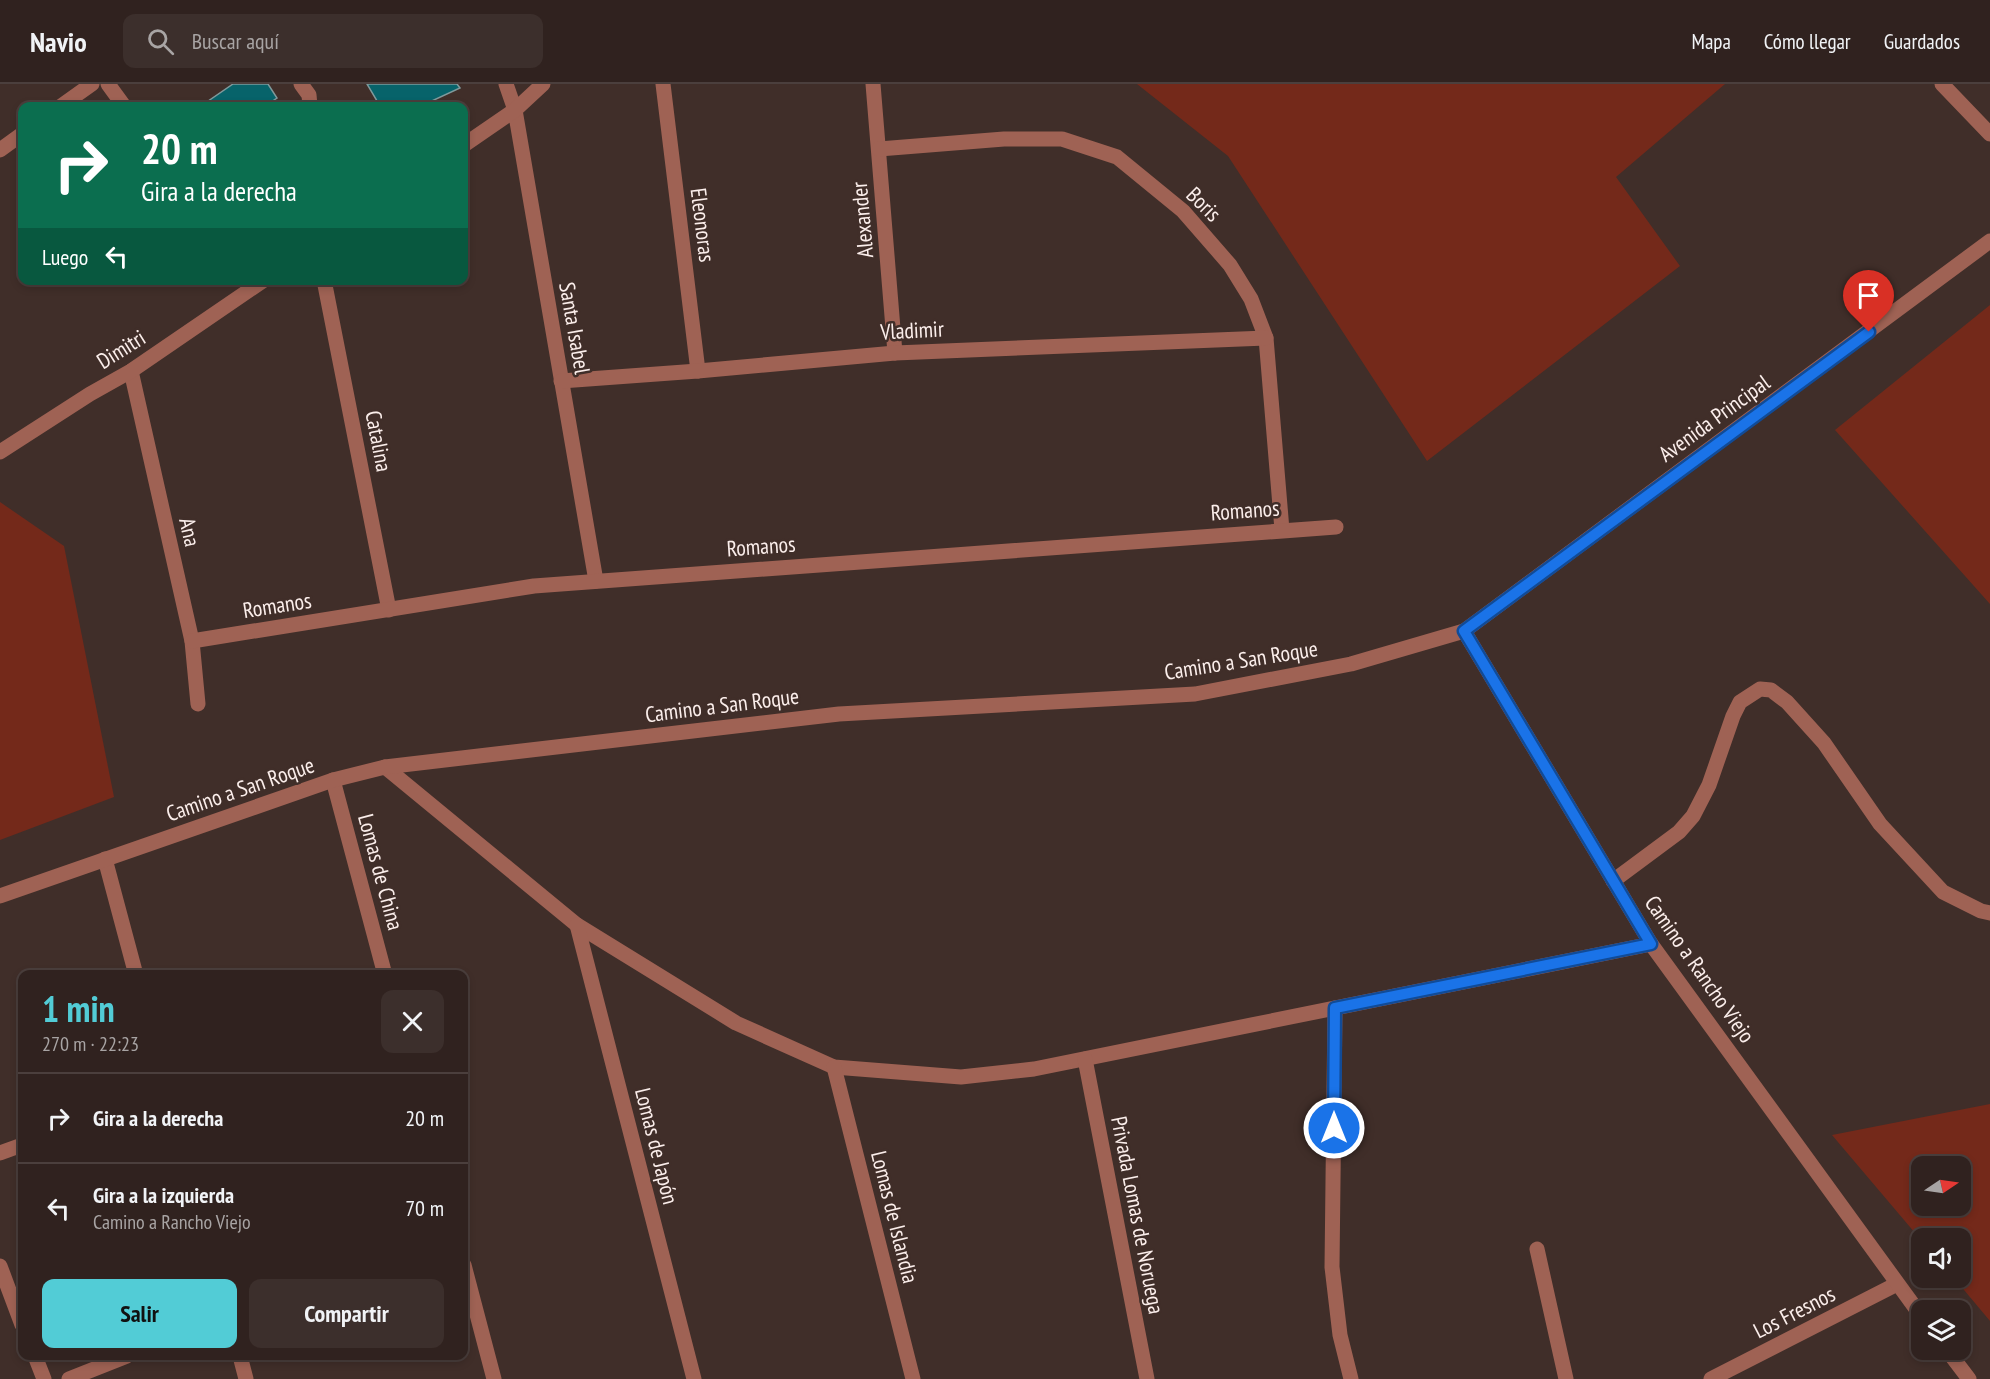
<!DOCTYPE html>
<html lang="es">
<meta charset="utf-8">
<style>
body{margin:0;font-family:"PT Sans Narrow",sans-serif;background:#3c2f2c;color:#f1f3f6;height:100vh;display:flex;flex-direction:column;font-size:22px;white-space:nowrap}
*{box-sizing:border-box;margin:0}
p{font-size:20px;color:#a8a4a4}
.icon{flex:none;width:33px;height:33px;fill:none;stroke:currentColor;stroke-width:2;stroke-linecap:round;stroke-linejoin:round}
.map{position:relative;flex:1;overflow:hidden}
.sheet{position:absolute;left:18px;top:886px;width:450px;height:390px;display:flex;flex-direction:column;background:#30221f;border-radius:12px;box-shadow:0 3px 9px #0003,0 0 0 2px #4b3f3d}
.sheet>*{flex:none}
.hud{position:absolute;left:18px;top:18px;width:450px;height:183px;border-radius:12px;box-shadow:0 3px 9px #0003,0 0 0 2px #4b3f3d;background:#0b6e4f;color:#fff;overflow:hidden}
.needle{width:39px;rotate:77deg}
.controls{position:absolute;left:1911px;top:1072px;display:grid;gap:12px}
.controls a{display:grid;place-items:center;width:60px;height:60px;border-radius:12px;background:#30221f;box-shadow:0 3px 9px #0003,0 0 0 2px #4b3f3d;font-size:30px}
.pin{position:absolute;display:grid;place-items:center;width:51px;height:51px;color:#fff;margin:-62px -26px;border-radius:50% 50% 50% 0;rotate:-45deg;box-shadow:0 0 6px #0007}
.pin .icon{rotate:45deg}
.me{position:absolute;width:66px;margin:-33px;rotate:0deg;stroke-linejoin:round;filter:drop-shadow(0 0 4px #0008)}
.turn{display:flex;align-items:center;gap:21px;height:126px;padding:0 24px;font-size:27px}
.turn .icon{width:78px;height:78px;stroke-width:2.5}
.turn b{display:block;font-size:42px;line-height:51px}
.then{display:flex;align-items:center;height:57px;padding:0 24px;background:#0003;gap:12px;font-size:22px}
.round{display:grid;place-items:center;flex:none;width:63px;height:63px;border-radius:12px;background:#3c2f2c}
.summary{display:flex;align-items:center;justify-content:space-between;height:102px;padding:0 24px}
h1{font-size:36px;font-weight:800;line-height:45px;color:#52ccd6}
.cta{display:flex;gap:12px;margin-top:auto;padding:12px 24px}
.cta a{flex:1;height:69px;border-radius:12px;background:#52ccd6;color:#111;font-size:24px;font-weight:800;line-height:69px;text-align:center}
.cta a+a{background:#3c2f2c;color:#f1f3f6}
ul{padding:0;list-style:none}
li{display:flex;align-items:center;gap:18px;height:90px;padding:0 24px;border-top:2px solid #4b3f3d}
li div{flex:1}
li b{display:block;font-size:22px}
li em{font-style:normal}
header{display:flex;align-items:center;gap:36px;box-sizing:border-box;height:84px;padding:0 30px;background:#30221f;border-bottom:2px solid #4b3f3d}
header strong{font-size:28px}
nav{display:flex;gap:33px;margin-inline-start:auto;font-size:21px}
.search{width:420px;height:54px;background:#3c2f2c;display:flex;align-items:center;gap:15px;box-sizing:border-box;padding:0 21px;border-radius:12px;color:#a8a4a4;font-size:22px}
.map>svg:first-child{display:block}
</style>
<header>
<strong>Navio</strong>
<div class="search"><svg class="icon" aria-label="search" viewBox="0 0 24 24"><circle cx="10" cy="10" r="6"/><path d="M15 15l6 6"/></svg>Buscar aquí</div>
<nav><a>Mapa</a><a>Cómo llegar</a><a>Guardados</a></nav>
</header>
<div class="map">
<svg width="1990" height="1295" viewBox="0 0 1990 1295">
<rect width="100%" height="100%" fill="#402e29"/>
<g fill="#74291a" fill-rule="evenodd">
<polygon points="1137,0 1725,0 1616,93 1680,182 1427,377 1228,72"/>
<polygon points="1990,221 1990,520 1835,346"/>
<polygon points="0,418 64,462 114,713 0,756"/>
<path d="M1990 1020V1237L1954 1194H1960V1155L1921 1156 1832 1051ZM1922 1083H1960V1122H1922Z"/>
</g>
<g fill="#07636a" stroke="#809a9c" stroke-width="1.5">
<polygon points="233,0 268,0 277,14 265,22 201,22"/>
<polygon points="367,0 457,0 460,4 421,22 380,22"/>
</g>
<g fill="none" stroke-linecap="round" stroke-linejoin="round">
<g stroke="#9f6254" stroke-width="15">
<polyline points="108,0 124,22"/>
<polyline points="301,0 309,11 310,22"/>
<polyline points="1942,0 1990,50"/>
</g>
<g stroke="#9f6254" stroke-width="15">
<polyline points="506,0 515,26 596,497"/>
<polyline points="663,0 698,287"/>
<polyline points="873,0 895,269"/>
<polyline points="464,61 515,26 543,0"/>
<polyline points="879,65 1004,55 1062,55 1117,73 1183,127 1230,181 1251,215 1266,254 1282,446"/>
<polyline points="324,196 389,526"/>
<polyline points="131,287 192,557 198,620"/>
<polyline points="561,297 698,287 895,269 1266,254"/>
<polyline points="0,368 90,310 131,287 264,196"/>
<polyline points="192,557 534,502 1336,443"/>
<polyline points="385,683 577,841 736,939 834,983 961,993 1034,985 1651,860"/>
<polyline points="333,696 385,891"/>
<polyline points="105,775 136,891"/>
<polyline points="1613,797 1679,748 1693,732 1709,701 1733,632 1740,618 1760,605 1771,606 1787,618 1824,659 1880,740 1943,808 1981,827 1990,829"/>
<polyline points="577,841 694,1295"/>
<polyline points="1335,924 1332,1183 1340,1251 1351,1295"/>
<polyline points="1085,975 1147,1295"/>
<polyline points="834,983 913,1295"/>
<polyline points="0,1069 22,1061"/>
<polyline points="1537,1165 1566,1295"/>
<polyline points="464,1181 494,1295"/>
<polyline points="0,1182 22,1241"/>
<polyline points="35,1272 44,1295"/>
<polyline points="240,1272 246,1295"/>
<polyline points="69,1295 127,1272"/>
<polyline points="1711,1295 1897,1200"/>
</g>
<g stroke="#9f6254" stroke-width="15">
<polyline points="61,22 92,0"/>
<polyline points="0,66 22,50"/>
<polyline points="1464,547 1651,860 1922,1233"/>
<polyline points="0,812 333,696 385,683 839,630 1195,610 1351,580 1464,547 1990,157"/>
<polyline points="1947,1266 1969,1295"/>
</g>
</g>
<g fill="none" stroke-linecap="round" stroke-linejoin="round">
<defs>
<polyline id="route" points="1334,1044 1335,924 1651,860 1464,547 1869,248"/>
</defs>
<use href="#route" stroke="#114b97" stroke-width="15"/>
<use href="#route" stroke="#1a73e8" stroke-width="10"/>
</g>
<g text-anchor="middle" stroke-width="5" stroke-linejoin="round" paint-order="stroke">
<g font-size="22" fill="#fbeeeb" stroke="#402e29">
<text transform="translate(1204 120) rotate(45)" y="8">Boris</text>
<text transform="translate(862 136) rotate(-95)" y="8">Alexander</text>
<text transform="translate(703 141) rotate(83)" y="8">Eleonoras</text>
<text transform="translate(575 244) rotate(80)" y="8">Santa Isabel</text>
<text transform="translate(912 246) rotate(-3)" y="8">Vladimir</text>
<text transform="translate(121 265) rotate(-32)" y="8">Dimitri</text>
<text transform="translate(1714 334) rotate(-36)" y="8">Avenida Principal</text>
<text transform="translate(379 357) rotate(79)" y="8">Catalina</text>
<text transform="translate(1245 426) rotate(-4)" y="8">Romanos</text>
<text transform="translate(190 448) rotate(77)" y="8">Ana</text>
<text transform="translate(761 462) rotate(-4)" y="8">Romanos</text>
<text transform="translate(277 521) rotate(-9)" y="8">Romanos</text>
<text transform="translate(1241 576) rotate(-9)" y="8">Camino a San Roque</text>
<text transform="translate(722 621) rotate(-7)" y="8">Camino a San Roque</text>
<text transform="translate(240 705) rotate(-19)" y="8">Camino a San Roque</text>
<text transform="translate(381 788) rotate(75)" y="8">Lomas de China</text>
<text transform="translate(1700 885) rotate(55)" y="8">Camino a Rancho Viejo</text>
<text transform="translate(657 1062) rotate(76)" y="8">Lomas de Japón</text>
<text transform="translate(1138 1131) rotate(79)" y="8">Privada Lomas de Noruega</text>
<text transform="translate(895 1133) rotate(76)" y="8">Lomas de Islandia</text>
<text transform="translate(1794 1228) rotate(-27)" y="8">Los Fresnos</text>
</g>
</g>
</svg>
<div class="controls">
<a><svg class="needle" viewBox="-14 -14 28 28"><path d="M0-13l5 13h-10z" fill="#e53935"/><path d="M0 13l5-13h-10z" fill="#a8a4a4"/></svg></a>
<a><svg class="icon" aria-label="sound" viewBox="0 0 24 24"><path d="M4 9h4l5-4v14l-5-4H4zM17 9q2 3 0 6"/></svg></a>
<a><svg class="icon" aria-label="layers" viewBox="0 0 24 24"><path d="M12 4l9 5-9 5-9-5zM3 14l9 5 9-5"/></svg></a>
</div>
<div class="pin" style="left:1869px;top:248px;background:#d93025"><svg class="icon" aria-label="arrive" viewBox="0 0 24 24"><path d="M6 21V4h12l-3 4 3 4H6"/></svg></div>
<svg class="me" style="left:1334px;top:1044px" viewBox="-20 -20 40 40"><circle r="17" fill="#1a73e8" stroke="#fff" stroke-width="3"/><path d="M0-11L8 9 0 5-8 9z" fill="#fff"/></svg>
<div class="hud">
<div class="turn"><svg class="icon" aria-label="right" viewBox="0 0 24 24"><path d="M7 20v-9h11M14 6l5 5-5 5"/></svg><div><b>20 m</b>Gira a la derecha</div></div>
<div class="then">Luego<svg class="icon" aria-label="left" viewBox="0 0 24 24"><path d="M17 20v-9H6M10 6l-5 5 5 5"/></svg></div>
</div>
<section class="sheet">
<div class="summary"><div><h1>1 min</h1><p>270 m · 22:23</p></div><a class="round"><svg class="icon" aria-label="close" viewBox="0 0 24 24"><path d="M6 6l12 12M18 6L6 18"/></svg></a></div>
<ul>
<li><svg class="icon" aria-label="right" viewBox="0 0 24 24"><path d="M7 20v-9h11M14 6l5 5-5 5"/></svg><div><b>Gira a la derecha</b></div><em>20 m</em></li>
<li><svg class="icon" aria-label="left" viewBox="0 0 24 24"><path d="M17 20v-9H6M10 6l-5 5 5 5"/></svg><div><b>Gira a la izquierda</b><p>Camino a Rancho Viejo</p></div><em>70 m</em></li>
</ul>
<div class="cta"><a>Salir</a><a>Compartir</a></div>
</section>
</div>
